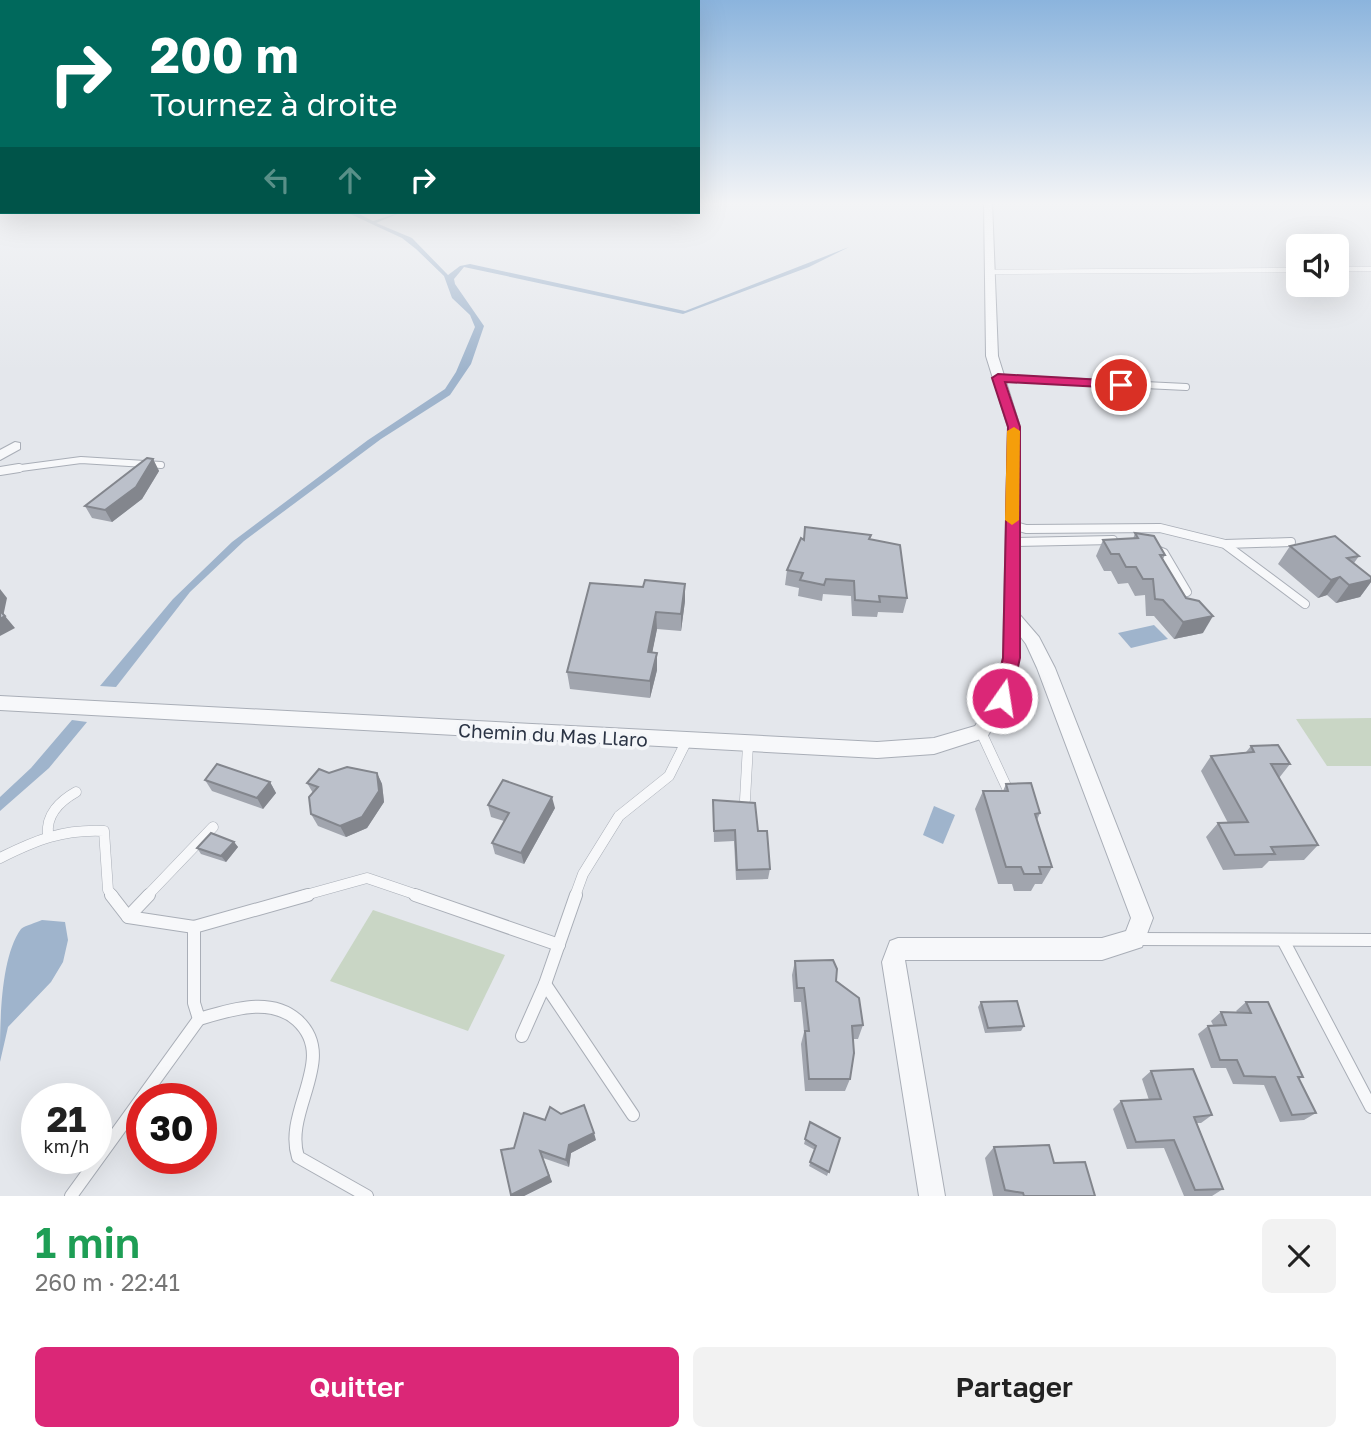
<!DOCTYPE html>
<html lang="fr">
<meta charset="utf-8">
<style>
body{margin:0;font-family:"Golos Text",sans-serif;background:#f2f2f2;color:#222;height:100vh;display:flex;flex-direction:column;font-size:26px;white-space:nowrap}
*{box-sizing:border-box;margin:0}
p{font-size:23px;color:#767676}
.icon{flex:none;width:38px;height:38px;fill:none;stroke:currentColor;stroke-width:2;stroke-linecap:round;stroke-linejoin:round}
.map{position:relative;height:1196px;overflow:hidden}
.drawer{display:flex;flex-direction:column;background:#fff;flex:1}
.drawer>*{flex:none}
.guide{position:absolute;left:0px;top:0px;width:700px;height:214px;box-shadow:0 7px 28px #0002;background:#00695c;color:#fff;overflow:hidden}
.buttons{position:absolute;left:1286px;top:234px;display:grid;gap:14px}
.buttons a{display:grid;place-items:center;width:63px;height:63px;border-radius:10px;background:#fff;box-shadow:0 7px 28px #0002;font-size:35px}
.speed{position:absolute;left:21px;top:1083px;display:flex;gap:14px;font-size:35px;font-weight:700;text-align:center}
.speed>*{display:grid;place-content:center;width:91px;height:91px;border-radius:50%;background:#fff;box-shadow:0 7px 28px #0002;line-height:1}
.speed small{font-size:18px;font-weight:400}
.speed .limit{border:10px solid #d22;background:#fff;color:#111}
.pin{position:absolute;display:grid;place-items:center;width:60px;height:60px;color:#fff;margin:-30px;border:4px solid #fff;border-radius:50%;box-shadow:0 2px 7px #0007}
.me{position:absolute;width:77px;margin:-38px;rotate:13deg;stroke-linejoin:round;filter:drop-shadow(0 0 5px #0008)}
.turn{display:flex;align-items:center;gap:24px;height:147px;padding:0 35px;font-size:32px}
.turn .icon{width:91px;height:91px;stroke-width:2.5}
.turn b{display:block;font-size:49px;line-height:60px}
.lanes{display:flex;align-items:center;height:66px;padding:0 35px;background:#0003;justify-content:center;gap:35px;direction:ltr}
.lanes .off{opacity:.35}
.round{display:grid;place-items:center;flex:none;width:74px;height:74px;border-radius:10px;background:#f2f2f2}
.overview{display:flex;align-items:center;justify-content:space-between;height:119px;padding:0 35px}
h1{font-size:42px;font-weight:600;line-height:52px;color:#1e9e55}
.primary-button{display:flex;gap:14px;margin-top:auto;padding:14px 35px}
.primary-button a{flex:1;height:80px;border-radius:10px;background:#db2777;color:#fff;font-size:28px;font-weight:600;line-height:80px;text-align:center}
.primary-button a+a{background:#f2f2f2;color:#222}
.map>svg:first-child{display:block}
</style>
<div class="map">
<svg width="1371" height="1196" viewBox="0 0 1371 1196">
<rect width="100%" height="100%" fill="#e4e7ec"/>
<g fill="#c9d6c5">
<polygon points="1371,718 1371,766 1327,766 1296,719"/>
<polygon points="373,910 505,955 468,1031 330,981"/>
</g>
<g fill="#9fb4cc">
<polygon points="346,212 355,212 373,221 402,212 376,223 412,238 448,275 460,266 470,264 685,311 849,247 809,267 683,314 464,267 454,279 455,284 484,326 471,364 450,395 381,439 244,541 190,592 116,687 100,686 173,599 232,542 368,440 445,389 456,372 475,327 470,315 452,298 444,276 416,249 402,238"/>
<polygon points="1154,625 1168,639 1131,648 1118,633"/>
<polygon points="72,720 87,722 49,768 0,811 0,797 31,768"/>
<polygon points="934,806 955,815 943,844 923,835"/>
<path d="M42 920 65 922 68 940 63 962 51 982 8 1027 0 1062C0 1024 0 958 21 929 26 925 36 923 42 920Z"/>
</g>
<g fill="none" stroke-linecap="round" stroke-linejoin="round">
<defs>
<g id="lane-far4">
<polyline points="1337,269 1371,269"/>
<polyline points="990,272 1298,270"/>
</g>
<g id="lane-far3">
<polyline points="998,378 1186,387"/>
<polyline points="6,470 81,460 161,465"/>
</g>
<g id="lane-far2">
<polyline points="0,471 19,468"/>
<polyline points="1012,525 1026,529 1160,528 1225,544 1291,542"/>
<polyline points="1011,542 1113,540"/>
<polyline points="1226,545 1305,604"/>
<polyline points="1159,551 1164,553 1187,592"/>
</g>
<g id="lane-far1">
<polyline points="981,732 1007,788"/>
<polyline points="745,800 748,745"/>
<path d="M48 834C46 815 60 801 76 792"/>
<path d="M0 858C36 840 63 829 104 831L108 890 113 896"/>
<polyline points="147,896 213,827"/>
<polyline points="302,896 367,878 420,896"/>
<polyline points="575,896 583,874 619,816 669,776 686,742"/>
</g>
<g id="lane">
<polyline points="111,895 128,917 194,927 308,895"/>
<polyline points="415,895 559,945"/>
<polyline points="128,917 149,895"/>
<path d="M194 927V1003L199 1019C229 1010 270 996 297 1020 339 1058 283 1110 298 1157L367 1196"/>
<polyline points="1136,939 1371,940"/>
<polyline points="1283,940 1371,1107"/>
<polyline points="545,984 633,1115"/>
<polyline points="522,1036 545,984 576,895"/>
<polyline points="71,1196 199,1019"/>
</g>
<g id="street">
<path d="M984 202H992L998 356 1020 427V615L1039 637 1055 668 1153 918 1142 947 1102 960H905L945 1196H919L882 962 890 941 898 938H1102L1126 931 1131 918 1037 668 1026 644 1020 636C1019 682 1010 700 987 737L934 754 877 758 0 710V696L877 742 934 738 975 726 993 697 1003 658 1008 427 986 356Z"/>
<polygon points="15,442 20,443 20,449 0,460 0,450"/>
</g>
</defs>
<use href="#lane-far4" stroke="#a9aeb7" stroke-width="5"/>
<use href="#lane-far3" stroke="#a9aeb7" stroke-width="8"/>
<use href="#lane-far2" stroke="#a9aeb7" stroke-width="10"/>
<use href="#lane-far1" stroke="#a9aeb7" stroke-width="11"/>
<use href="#lane" stroke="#a9aeb7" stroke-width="14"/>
<use href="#street" stroke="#a9aeb7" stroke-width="2"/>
<use href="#lane-far4" stroke="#f7f8fa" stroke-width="4.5"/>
<use href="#lane-far3" stroke="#f7f8fa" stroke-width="6"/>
<use href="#lane-far2" stroke="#f7f8fa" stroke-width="8"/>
<use href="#lane-far1" stroke="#f7f8fa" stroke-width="10"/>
<use href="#lane" stroke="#f7f8fa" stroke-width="12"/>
<use href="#street" fill="#f7f8fa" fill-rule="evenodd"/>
</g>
<g fill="#a1a5ae">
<polygon points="153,459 159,471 142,499 112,522 92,518 85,506"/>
<polygon points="1135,533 1165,555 1163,559 1203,633 1174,639 1154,616 1146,616 1145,595 1135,596 1128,583 1118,584 1111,571 1104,571 1096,556 1103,540 1133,539"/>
<polygon points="870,539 907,598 903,613 878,612 877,617 852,616 851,596 823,594 822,601 798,596 799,588 785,585 787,570 804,540"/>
<polygon points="1290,546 1359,556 1354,563 1371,577 1371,582 1360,597 1336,603 1327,595 1318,598 1278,564"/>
<polygon points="643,587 685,601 681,631 657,629 652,652 657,653 657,670 650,698 570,689 567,672"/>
<polygon points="1251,746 1290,764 1279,778 1318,845 1304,860 1269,861 1262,868 1223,870 1206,837 1218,823 1228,823 1201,771 1211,756 1246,752"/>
<polygon points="329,773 377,773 382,784 384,802 367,828 346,837 318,826 311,814 313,793 307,783"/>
<polygon points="205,780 270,782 276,793 263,809 212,791"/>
<polygon points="1006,784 1040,813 1037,820 1052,867 1042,884 1035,884 1031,891 1014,891 1012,884 998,884 975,809 983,791 1003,791"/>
<polygon points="713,800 758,831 770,869 768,879 736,880 734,841 714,842"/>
<polygon points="488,805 555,808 524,864 495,854 492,843 504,821 491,817"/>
<polygon points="234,842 238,847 226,862 201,854 197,848"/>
<polygon points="795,961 836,981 863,1025 858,1039 853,1039 850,1079 845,1091 805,1091 801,1044 804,1032 801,1002 794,1002 792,975"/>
<polygon points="981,1002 1024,1026 1021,1031 985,1033 978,1007"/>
<polygon points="1246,1002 1303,1077 1299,1079 1316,1113 1304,1120 1280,1122 1264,1085 1233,1084 1226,1068 1211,1068 1198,1034 1208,1026 1213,1025 1211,1021 1221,1012 1237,1012 1236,1011"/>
<polygon points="1151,1071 1212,1115 1201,1123 1197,1123 1223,1189 1212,1196 1184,1196 1164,1148 1127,1149 1113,1109 1121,1101 1149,1100 1142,1079"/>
<polygon points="810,1122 840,1138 827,1176 809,1166 815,1150 804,1144"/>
<polygon points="596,1140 571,1153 569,1167 543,1158 552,1182 524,1196 511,1196 514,1148"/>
<polygon points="994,1147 1054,1163 1095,1196 993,1196 985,1158"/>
</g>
<g fill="#83868d">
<polygon points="153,459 159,471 142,499 112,522 105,510"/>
<polygon points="1340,577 1327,595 1318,598 1331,580"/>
<polygon points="1371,580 1371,582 1360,597 1336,603 1349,585"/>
<polygon points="685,584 685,601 681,631 681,614"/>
<polygon points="0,589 7,598 3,617 5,616 15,628 0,636"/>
<polygon points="656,612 657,629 649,669 648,652"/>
<polygon points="1213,616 1203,633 1174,639 1183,622"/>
<polygon points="657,653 657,670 650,698 650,681"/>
<polygon points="377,773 382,784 384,802 367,828 346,837 340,826"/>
<polygon points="270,782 276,793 263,809 257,798"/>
<polygon points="552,797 555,808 524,864 521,853"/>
<polygon points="234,842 238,847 226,862 221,856"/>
<polygon points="594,1133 596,1140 571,1153 569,1167 566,1160 569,1145"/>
<polygon points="540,1151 552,1182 524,1196 511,1196 511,1195"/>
</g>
<g fill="#bbc0ca" stroke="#83868d" stroke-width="2">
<polygon points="147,458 153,459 136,487 105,510 85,506"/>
<polygon points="805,527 871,535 869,539 900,545 907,598 879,596 880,602 855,600 854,581 826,579 824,585 800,580 803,573 787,570 801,538 804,540"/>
<polygon points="1135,533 1154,536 1165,555 1160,555 1186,598 1199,601 1213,616 1183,622 1163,600 1155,599 1153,579 1143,579 1136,567 1126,567 1119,554 1111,554 1103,540 1138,538"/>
<polygon points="1335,536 1359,556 1347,558 1371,577 1371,580 1349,585 1340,577 1331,580 1290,546"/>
<polygon points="645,580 685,584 681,614 656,612 648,652 657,653 650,681 567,672 590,583 643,587"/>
<polygon points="0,611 5,616 0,619"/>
<polygon points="1278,745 1290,764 1271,764 1318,845 1271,847 1275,854 1235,855 1218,823 1248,822 1211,756 1254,752 1251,746"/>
<polygon points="217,764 270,782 257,798 205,780"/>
<polygon points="347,767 377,773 379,791 362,817 340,826 311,814 309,797 318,787 307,783 319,769 329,773"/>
<polygon points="503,780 552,797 521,853 492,843 509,813 488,805"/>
<polygon points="1031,783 1040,813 1035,814 1052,867 1039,867 1041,874 1024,874 1021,867 1006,867 983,791 1008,791 1006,784"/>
<polygon points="713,800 755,803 758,831 767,831 770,869 737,870 735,830 714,831"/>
<polygon points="211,833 234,842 221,856 197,848"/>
<polygon points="833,960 837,969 836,981 859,998 863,1025 852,1026 854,1053 850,1079 809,1079 805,1031 809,1031 804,988 797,988 795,961"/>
<polygon points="1017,1001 1024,1026 988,1028 981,1002"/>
<polygon points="1246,1002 1268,1002 1303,1077 1298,1077 1316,1113 1292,1115 1275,1077 1244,1076 1237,1060 1220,1060 1208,1026 1226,1025 1221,1012 1251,1013"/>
<polygon points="1193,1069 1212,1115 1194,1117 1223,1189 1195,1190 1174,1140 1136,1142 1121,1101 1161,1099 1151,1071"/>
<polygon points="584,1105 594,1133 569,1145 566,1160 540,1151 549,1176 511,1195 501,1150 514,1148 524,1113 545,1120 550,1107 561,1114"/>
<polygon points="810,1122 840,1138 829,1172 810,1162 816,1146 805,1139"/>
<polygon points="1049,1145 1054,1163 1085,1162 1095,1196 1024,1196 1023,1193 1005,1190 994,1147"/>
</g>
<linearGradient id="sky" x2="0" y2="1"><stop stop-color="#8bb4dd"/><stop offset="0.55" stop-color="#f3f4f6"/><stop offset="1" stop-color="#f3f4f6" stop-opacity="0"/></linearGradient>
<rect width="1371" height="370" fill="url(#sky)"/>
<polygon fill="#db2777" stroke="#8e194d" stroke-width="2" points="998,374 1121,381 1126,385 1121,388 1005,382 1020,427 1020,658 1011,698 1002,705 993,698 1003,658 1008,427 992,378"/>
<polygon fill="#f59e0b" points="1014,427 1020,431 1019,520 1012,525 1005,520 1007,431"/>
<g text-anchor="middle" stroke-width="7" stroke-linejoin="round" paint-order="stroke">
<g font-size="19" fill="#2b3445" stroke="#f4f6f9">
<text transform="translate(553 735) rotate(3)" y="7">Chemin du Mas Llaro</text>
</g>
</g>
</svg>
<div class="buttons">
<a><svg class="icon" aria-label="sound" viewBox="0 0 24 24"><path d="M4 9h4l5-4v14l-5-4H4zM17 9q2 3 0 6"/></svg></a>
</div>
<div class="speed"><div>21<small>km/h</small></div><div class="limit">30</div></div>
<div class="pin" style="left:1121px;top:385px;background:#d93025"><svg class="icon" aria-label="arrive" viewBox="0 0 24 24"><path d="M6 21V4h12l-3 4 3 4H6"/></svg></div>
<svg class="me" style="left:1002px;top:698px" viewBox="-20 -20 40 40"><circle r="17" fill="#db2777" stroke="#fff" stroke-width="3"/><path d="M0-11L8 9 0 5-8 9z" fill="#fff"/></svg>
<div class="guide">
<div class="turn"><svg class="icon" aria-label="right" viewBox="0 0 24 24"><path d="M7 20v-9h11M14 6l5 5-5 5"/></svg><div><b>200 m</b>Tournez à droite</div></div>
<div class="lanes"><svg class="icon off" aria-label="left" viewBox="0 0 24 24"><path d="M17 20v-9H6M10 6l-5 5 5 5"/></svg><svg class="icon off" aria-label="ahead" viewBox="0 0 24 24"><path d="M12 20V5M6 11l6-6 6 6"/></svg><svg class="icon" aria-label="right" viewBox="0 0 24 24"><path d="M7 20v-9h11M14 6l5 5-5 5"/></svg></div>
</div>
</div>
<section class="drawer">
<div class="overview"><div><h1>1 min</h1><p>260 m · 22:41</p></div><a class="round"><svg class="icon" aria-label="close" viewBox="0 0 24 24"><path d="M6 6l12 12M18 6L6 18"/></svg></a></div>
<div class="primary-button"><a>Quitter</a><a>Partager</a></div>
</section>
